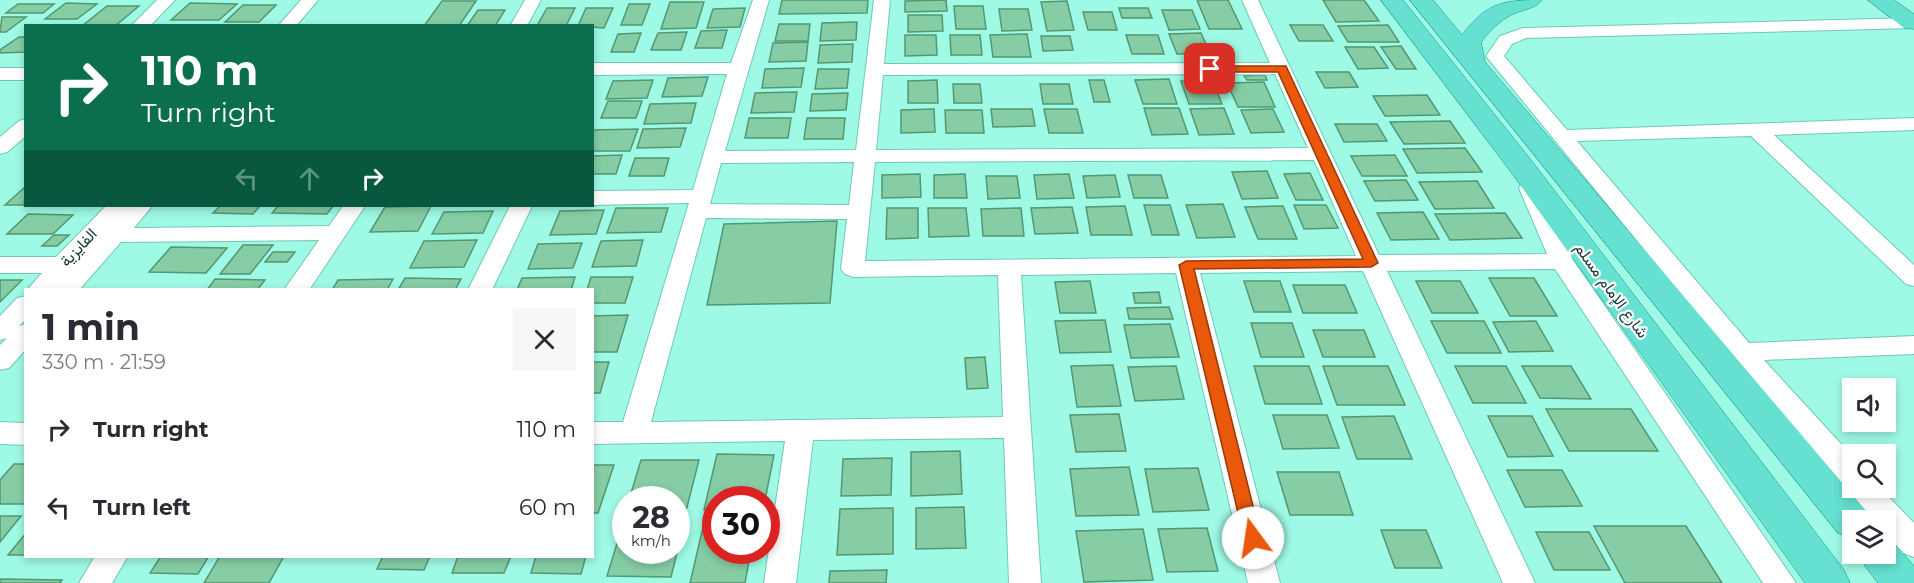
<!DOCTYPE html>
<meta charset="utf-8">
<style>
body{margin:0;font-family:Montserrat,Vazirmatn,sans-serif;background:#f7f7f7;color:#2b2b33;height:100vh;display:flex;flex-direction:column;font-size:22px;white-space:nowrap}
*{box-sizing:border-box;margin:0}
p{font-size:20px;color:#7c7c81}
.icon{flex:none;width:33px;height:33px;fill:none;stroke:currentColor;stroke-width:2;stroke-linecap:round;stroke-linejoin:round}
.map{position:relative;flex:1;overflow:hidden}
.drawer{position:absolute;left:24px;top:288px;width:570px;height:270px;display:flex;flex-direction:column;background:#fff;border-radius:0px;box-shadow:0 3px 9px #0003}
.drawer>*{flex:none}
.guide{position:absolute;left:24px;top:24px;width:570px;height:183px;border-radius:0px;box-shadow:0 3px 9px #0003;background:#0b6e4f;color:#fff;overflow:hidden}
.fabs{position:absolute;left:1842px;top:378px;display:grid;gap:12px}
.fabs a{display:grid;place-items:center;width:54px;height:54px;border-radius:0px;background:#fff;box-shadow:0 3px 9px #0003;font-size:30px}
.speed{position:absolute;left:612px;top:486px;display:flex;gap:12px;font-size:30px;font-weight:700;text-align:center}
.speed>*{display:grid;place-content:center;width:78px;height:78px;border-radius:50%;background:#fff;box-shadow:0 3px 9px #0003;line-height:1}
.speed small{font-size:15px;font-weight:400}
.speed .limit{border:9px solid #d22;background:#fff;color:#111}
.pin{position:absolute;display:grid;place-items:center;width:51px;height:51px;color:#fff;margin:-26px;border-radius:12px;box-shadow:0 3px 9px #0006}
.me{position:absolute;width:66px;margin:-33px;rotate:346deg;stroke-linejoin:round;filter:drop-shadow(0 0 4px #0008)}
.turn{display:flex;align-items:center;gap:21px;height:126px;padding:0 18px;font-size:27px}
.turn .icon{width:78px;height:78px;stroke-width:2.5}
.turn b{display:block;font-size:42px;line-height:51px}
.lanes{display:flex;align-items:center;height:57px;padding:0 18px;background:#0003;justify-content:center;gap:30px;direction:ltr}
.lanes .off{opacity:.35}
.round{display:grid;place-items:center;flex:none;width:63px;height:63px;border-radius:0px;background:#f7f7f7}
.summary{display:flex;align-items:center;justify-content:space-between;height:102px;padding:0 18px}
h1{font-size:36px;font-weight:700;line-height:45px}
ul{padding:0;list-style:none}
li{display:flex;align-items:center;gap:18px;height:78px;padding:0 18px}
li div{flex:1}
li b{display:block;font-size:22px}
li em{font-style:normal}
.map>svg:first-child{display:block}
</style>
<div class="map">
<svg width="1914" height="583" viewBox="0 0 1914 583">
<rect width="100%" height="100%" fill="#9ef9e5"/>
<g fill="#86cda5" stroke="#529872" stroke-width="1.5">
<polygon points="782,0 868,0 867,13 779,14"/>
<polygon points="946,0 947,11 905,12 905,1"/>
<polygon points="1197,0 1228,0 1242,29 1209,29"/>
<polygon points="1323,0 1364,0 1379,21 1336,22"/>
<polygon points="442,1 476,1 459,26 424,26"/>
<polygon points="1067,1 1074,30 1047,31 1041,2"/>
<polygon points="670,2 704,2 696,28 661,29"/>
<polygon points="66,3 97,4 77,19 45,19"/>
<polygon points="190,3 237,4 219,20 171,20"/>
<polygon points="18,4 54,4 43,13 6,13"/>
<polygon points="629,4 650,4 642,25 621,25"/>
<polygon points="243,5 276,5 259,22 225,22"/>
<polygon points="107,6 139,6 115,26 82,26"/>
<polygon points="954,6 983,6 986,29 956,29"/>
<polygon points="547,8 575,8 566,26 537,26"/>
<polygon points="586,8 613,8 604,28 578,26"/>
<polygon points="745,8 740,27 707,28 713,9"/>
<polygon points="1119,8 1148,8 1152,18 1122,18"/>
<polygon points="999,9 1028,9 1032,30 1002,31"/>
<polygon points="478,10 505,10 495,26 467,26"/>
<polygon points="1162,10 1192,10 1200,29 1169,30"/>
<polygon points="1083,12 1112,12 1117,30 1088,30"/>
<polygon points="908,15 942,15 943,31 908,32"/>
<polygon points="2,17 26,17 6,32 0,32"/>
<polygon points="857,22 856,40 820,41 822,23"/>
<polygon points="779,24 810,24 808,41 775,41"/>
<polygon points="1290,25 1323,25 1333,41 1299,41"/>
<polygon points="1388,25 1399,42 1348,42 1338,26"/>
<polygon points="727,30 722,48 695,48 701,31"/>
<polygon points="687,32 681,50 651,50 658,33"/>
<polygon points="641,33 634,52 611,52 618,34"/>
<polygon points="1201,33 1210,53 1177,54 1169,34"/>
<polygon points="1027,34 1031,57 993,57 990,35"/>
<polygon points="905,35 936,35 937,55 905,56"/>
<polygon points="950,35 980,35 982,55 951,55"/>
<polygon points="1126,35 1158,35 1164,54 1132,54"/>
<polygon points="1041,36 1070,36 1073,50 1043,51"/>
<polygon points="19,37 26,37 26,52 0,53 0,50"/>
<polygon points="808,42 806,61 769,62 773,43"/>
<polygon points="853,44 852,62 818,63 820,45"/>
<polygon points="1401,46 1416,69 1396,69 1381,47"/>
<polygon points="1345,47 1374,47 1388,68 1358,69"/>
<polygon points="804,68 801,87 762,88 765,69"/>
<polygon points="818,69 849,69 847,88 815,89"/>
<polygon points="1316,72 1349,72 1358,87 1325,88"/>
<polygon points="1265,75 1267,80 1247,80 1244,76"/>
<polygon points="708,77 702,96 662,97 668,78"/>
<polygon points="1169,79 1177,104 1143,104 1135,80"/>
<polygon points="653,80 647,98 606,99 613,81"/>
<polygon points="937,80 938,103 908,103 908,81"/>
<polygon points="1089,80 1104,80 1110,102 1094,102"/>
<polygon points="1181,81 1213,81 1222,104 1189,104"/>
<polygon points="1264,82 1275,107 1238,107 1227,83"/>
<polygon points="953,84 980,84 982,103 954,103"/>
<polygon points="1040,84 1069,84 1073,104 1043,104"/>
<polygon points="797,92 794,112 751,113 755,93"/>
<polygon points="848,93 846,110 810,111 812,94"/>
<polygon points="1427,95 1440,115 1385,116 1373,96"/>
<polygon points="608,101 642,101 636,118 601,118"/>
<polygon points="696,103 691,123 644,124 650,104"/>
<polygon points="1144,108 1179,108 1188,134 1152,135"/>
<polygon points="1224,108 1234,134 1199,135 1190,109"/>
<polygon points="934,109 935,132 901,133 901,110"/>
<polygon points="991,109 1032,109 1035,126 993,127"/>
<polygon points="1044,109 1077,109 1083,133 1049,133"/>
<polygon points="1273,109 1284,132 1251,133 1241,110"/>
<polygon points="945,110 982,110 984,133 946,133"/>
<polygon points="749,118 791,118 788,138 745,138"/>
<polygon points="807,118 845,118 843,139 804,139"/>
<polygon points="1450,121 1465,143 1404,144 1390,122"/>
<polygon points="1335,124 1377,124 1387,141 1344,142"/>
<polygon points="686,128 680,147 637,148 643,129"/>
<polygon points="638,129 630,151 592,151 593,130"/>
<polygon points="1465,148 1482,172 1417,173 1403,149"/>
<polygon points="622,155 616,174 592,174 592,156"/>
<polygon points="1395,155 1407,176 1362,176 1351,156"/>
<polygon points="635,158 669,158 664,176 629,176"/>
<polygon points="1267,171 1278,198 1242,199 1232,172"/>
<polygon points="1310,173 1323,200 1296,200 1284,174"/>
<polygon points="920,174 921,197 882,198 882,175"/>
<polygon points="965,174 967,198 934,198 934,175"/>
<polygon points="1069,174 1074,198 1037,199 1034,175"/>
<polygon points="1115,175 1120,197 1087,198 1083,176"/>
<polygon points="1128,175 1161,175 1168,198 1134,198"/>
<polygon points="986,176 1017,176 1020,198 988,199"/>
<polygon points="1406,180 1418,200 1375,201 1364,181"/>
<polygon points="1477,181 1494,208 1435,209 1419,182"/>
<polygon points="26,186 24,205 5,205"/>
<polygon points="1223,204 1235,237 1197,238 1186,205"/>
<polygon points="1144,205 1170,205 1179,235 1152,235"/>
<polygon points="1294,205 1326,205 1338,228 1304,229"/>
<polygon points="220,206 260,206 253,214 213,213"/>
<polygon points="278,206 333,206 327,214 272,213"/>
<polygon points="431,206 418,231 370,232 385,207"/>
<polygon points="1125,206 1132,235 1091,235 1086,207"/>
<polygon points="1283,206 1297,239 1258,239 1245,207"/>
<polygon points="1072,207 1078,233 1035,234 1031,208"/>
<polygon points="616,208 668,208 661,232 607,233"/>
<polygon points="887,208 918,208 918,238 886,239"/>
<polygon points="928,208 966,208 969,236 929,237"/>
<polygon points="1021,208 1024,236 983,236 981,209"/>
<polygon points="604,210 596,234 550,235 560,211"/>
<polygon points="493,211 483,233 432,234 444,212"/>
<polygon points="1423,212 1439,239 1391,240 1377,213"/>
<polygon points="1505,213 1522,238 1450,240 1435,214"/>
<polygon points="28,214 73,215 53,234 7,234"/>
<polygon points="837,221 830,303 707,305 724,224"/>
<polygon points="54,235 69,235 57,246 42,246"/>
<polygon points="477,240 464,267 410,268 424,241"/>
<polygon points="643,240 636,266 592,267 601,241"/>
<polygon points="582,243 573,268 528,269 538,244"/>
<polygon points="243,245 273,245 250,274 220,274"/>
<polygon points="171,247 227,248 206,273 149,272"/>
<polygon points="273,252 295,252 287,262 265,262"/>
<polygon points="575,277 571,290 517,290 522,278"/>
<polygon points="591,277 633,277 625,303 592,303 592,290 587,290"/>
<polygon points="405,278 461,279 455,290 398,290"/>
<polygon points="1489,278 1534,278 1557,316 1510,316"/>
<polygon points="215,279 265,280 257,290 207,290"/>
<polygon points="393,279 387,290 332,290 338,280"/>
<polygon points="0,280 22,280 0,302"/>
<polygon points="1090,281 1096,313 1060,313 1055,282"/>
<polygon points="1244,281 1280,281 1291,312 1254,312"/>
<polygon points="1416,281 1460,281 1478,313 1432,313"/>
<polygon points="1293,285 1345,285 1357,313 1303,313"/>
<polygon points="1159,292 1161,303 1135,303 1133,293"/>
<polygon points="1169,307 1173,319 1129,319 1127,308"/>
<polygon points="628,315 617,352 592,352 592,316"/>
<polygon points="1105,320 1111,352 1060,353 1055,321"/>
<polygon points="1431,321 1484,321 1501,353 1447,353"/>
<polygon points="1536,321 1553,351 1509,352 1493,322"/>
<polygon points="1251,323 1292,323 1304,357 1261,357"/>
<polygon points="1170,324 1179,357 1131,358 1124,325"/>
<polygon points="1313,330 1364,330 1375,357 1323,357"/>
<polygon points="985,357 988,388 967,389 965,358"/>
<polygon points="592,362 609,362 600,393 592,393"/>
<polygon points="1113,365 1121,406 1077,407 1071,366"/>
<polygon points="1176,366 1184,399 1135,401 1128,367"/>
<polygon points="1254,366 1309,366 1322,404 1265,404"/>
<polygon points="1323,366 1388,366 1405,405 1337,405"/>
<polygon points="1455,366 1506,366 1526,403 1473,403"/>
<polygon points="1522,366 1571,366 1591,399 1540,398"/>
<polygon points="1546,409 1631,409 1658,451 1569,451"/>
<polygon points="1119,414 1126,451 1076,452 1070,415"/>
<polygon points="1273,415 1327,415 1339,448 1283,449"/>
<polygon points="1394,416 1412,459 1357,459 1342,417"/>
<polygon points="1488,416 1532,416 1553,456 1508,457"/>
<polygon points="960,451 962,494 911,496 911,452"/>
<polygon points="717,454 774,455 765,500 716,500 716,510 704,510"/>
<polygon points="892,458 891,495 841,496 843,459"/>
<polygon points="641,460 699,460 685,515 676,515 676,500 629,500"/>
<polygon points="14,464 26,464 26,504 0,504 0,480"/>
<polygon points="592,465 614,465 598,513 592,513"/>
<polygon points="1129,467 1139,515 1076,516 1070,469"/>
<polygon points="1198,468 1209,510 1153,512 1145,469"/>
<polygon points="1507,470 1562,470 1582,506 1525,507"/>
<polygon points="1277,472 1339,472 1353,515 1290,515"/>
<polygon points="964,507 966,548 916,549 916,508"/>
<polygon points="893,508 893,554 837,555 840,509"/>
<polygon points="0,516 21,516 0,542"/>
<polygon points="704,523 716,524 716,550 751,550 745,583 690,583"/>
<polygon points="623,524 626,524 626,550 676,550 676,525 684,525 671,577 607,576"/>
<polygon points="1594,526 1686,526 1722,583 1625,583"/>
<polygon points="1207,528 1218,571 1167,572 1158,529"/>
<polygon points="1143,529 1153,580 1084,582 1076,531"/>
<polygon points="1381,530 1426,530 1442,568 1395,568"/>
<polygon points="1536,532 1589,532 1610,570 1554,570"/>
<polygon points="26,533 26,555 8,555"/>
<polygon points="161,556 209,556 198,574 150,573"/>
<polygon points="220,556 284,556 269,583 204,583"/>
<polygon points="383,556 430,556 424,570 377,569"/>
<polygon points="458,556 511,556 504,573 452,573"/>
<polygon points="536,556 586,556 581,574 531,573"/>
<polygon points="887,570 886,583 829,583 830,571"/>
<polygon points="0,579 62,580 60,583 0,583"/>
</g>
<g fill="none" stroke-linecap="round" stroke-linejoin="round">
<defs>
<g id="minor">
<polygon points="157,0 175,0 150,26 131,26"/>
<polygon points="301,0 318,0 296,26 278,26"/>
<polygon points="525,0 541,0 527,26 510,26"/>
<path d="M753 0H769L725 151 856 150 874 0H890L884 64 1270 63 1242 0H1258L1379 255 1547 254 1519 188 1522 183H1538L1573 260 1796 583H1763L1555 269 1387 271 1535 583H1503L1363 271 1200 273 1280 583H1248L1176 273 1021 275 1041 583H1009L1004 438 813 440 796 583H764L785 441 592 444V422H623L689 203 592 205V191L693 190 727 74 592 75V63H731ZM1275 74 1308 148 876 150 883 75ZM1314 160 1356 256 865 261 875 162ZM854 162 849 205 710 204 721 163ZM706 218 847 219 841 269 845 274 853 277 998 275 1003 417 651 422Z"/>
<polygon points="1914,18 1914,28 1526,38 1512,44 1504,56 1567,130 1914,118 1914,130 1774,135 1914,265 1914,286 1906,284 1751,136 1577,141 1749,343 1914,336 1914,354 1764,360 1852,456 1852,488 1880,488 1914,523 1914,557 1903,553 1886,533 1886,520 1874,520 1853,496 1850,486 1842,483 1733,358 1486,56 1500,36 1523,28"/>
<rect x="0" y="68" width="26" height="12"/>
<polygon points="26,119 26,136 7,152 0,154 0,137 19,121"/>
<polygon points="106,206 152,206 134,228 329,226 343,206 365,206 309,290 284,290 319,240 121,242 79,290 27,290 42,273 0,273 0,257 56,257"/>
<polygon points="510,206 532,206 492,290 468,290"/>
<polygon points="26,296 26,319 19,326 26,324 26,349 9,368 0,370 0,345 7,338 0,340 0,316 17,298"/>
<polygon points="0,422 26,423 26,445 0,444"/>
<polygon points="95,556 128,556 112,583 79,583"/>
</g>
<g id="major">
<polygon points="1381,0 1403,0 1531,160 1844,570 1850,583 1805,583 1511,172"/>
<path d="M1410 0H1433L1462 35C1487 2 1504 0 1542 0 1536 9 1520 10 1511 15 1499 22 1489 31 1481 42L1485 62 1866 511 1871 520H1852V538L1838 533Z"/>
<polygon points="1868,0 1894,0 1914,14 1914,29 1904,28"/>
<polygon points="1886,539 1893,542 1914,566 1914,583 1878,583 1865,566 1859,554 1886,554"/>
</g>
</defs>
<use href="#minor" stroke="#6fc9b6" stroke-width="2"/>
<use href="#major" stroke="#069985" stroke-width="1"/>
<use href="#minor" fill="#fff" fill-rule="evenodd"/>
<use href="#major" fill="#66e0d0" fill-rule="evenodd"/>
</g>
<polygon fill="#ea580c" stroke="#983908" stroke-width="1.5" points="1286,66 1378,263 1371,267 1194,269 1261,538 1259,543 1253,545 1247,543 1244,538 1179,265 1186,261 1363,259 1278,72 1210,72 1205,69 1210,66"/>
<g text-anchor="middle" stroke-width="4.5" stroke-linejoin="round" paint-order="stroke">
<g font-size="16" fill="#123932" stroke="#fff">
<text transform="translate(78 247) rotate(-47)" y="6">الفايزية</text>
<text transform="translate(1612 290) rotate(54)" y="6">شارع الإمام مسلم</text>
</g>
</g>
</svg>
<div class="fabs">
<a><svg class="icon" aria-label="sound" viewBox="0 0 24 24"><path d="M4 9h4l5-4v14l-5-4H4zM17 9q2 3 0 6"/></svg></a>
<a><svg class="icon" aria-label="search" viewBox="0 0 24 24"><circle cx="10" cy="10" r="6"/><path d="M15 15l6 6"/></svg></a>
<a><svg class="icon" aria-label="layers" viewBox="0 0 24 24"><path d="M12 4l9 5-9 5-9-5zM3 14l9 5 9-5"/></svg></a>
</div>
<div class="speed"><div>28<small>km/h</small></div><div class="limit">30</div></div>
<div class="pin" style="left:1210px;top:69px;background:#d93025"><svg class="icon" aria-label="arrive" viewBox="0 0 24 24"><path d="M6 21V4h12l-3 4 3 4H6"/></svg></div>
<svg class="me" style="left:1253px;top:538px" viewBox="-20 -20 40 40"><circle r="19" fill="#fff"/><path d="M0-13L10 11 0 6-10 11z" fill="#ea580c"/></svg>
<div class="guide">
<div class="turn"><svg class="icon" aria-label="right" viewBox="0 0 24 24"><path d="M7 20v-9h11M14 6l5 5-5 5"/></svg><div><b>110 m</b>Turn right</div></div>
<div class="lanes"><svg class="icon off" aria-label="left" viewBox="0 0 24 24"><path d="M17 20v-9H6M10 6l-5 5 5 5"/></svg><svg class="icon off" aria-label="ahead" viewBox="0 0 24 24"><path d="M12 20V5M6 11l6-6 6 6"/></svg><svg class="icon" aria-label="right" viewBox="0 0 24 24"><path d="M7 20v-9h11M14 6l5 5-5 5"/></svg></div>
</div>
<section class="drawer">
<div class="summary"><div><h1>1 min</h1><p>330 m · 21:59</p></div><a class="round"><svg class="icon" aria-label="close" viewBox="0 0 24 24"><path d="M6 6l12 12M18 6L6 18"/></svg></a></div>
<ul>
<li><svg class="icon" aria-label="right" viewBox="0 0 24 24"><path d="M7 20v-9h11M14 6l5 5-5 5"/></svg><div><b>Turn right</b></div><em>110 m</em></li>
<li><svg class="icon" aria-label="left" viewBox="0 0 24 24"><path d="M17 20v-9H6M10 6l-5 5 5 5"/></svg><div><b>Turn left</b></div><em>60 m</em></li>
</ul>
</section>
</div>
